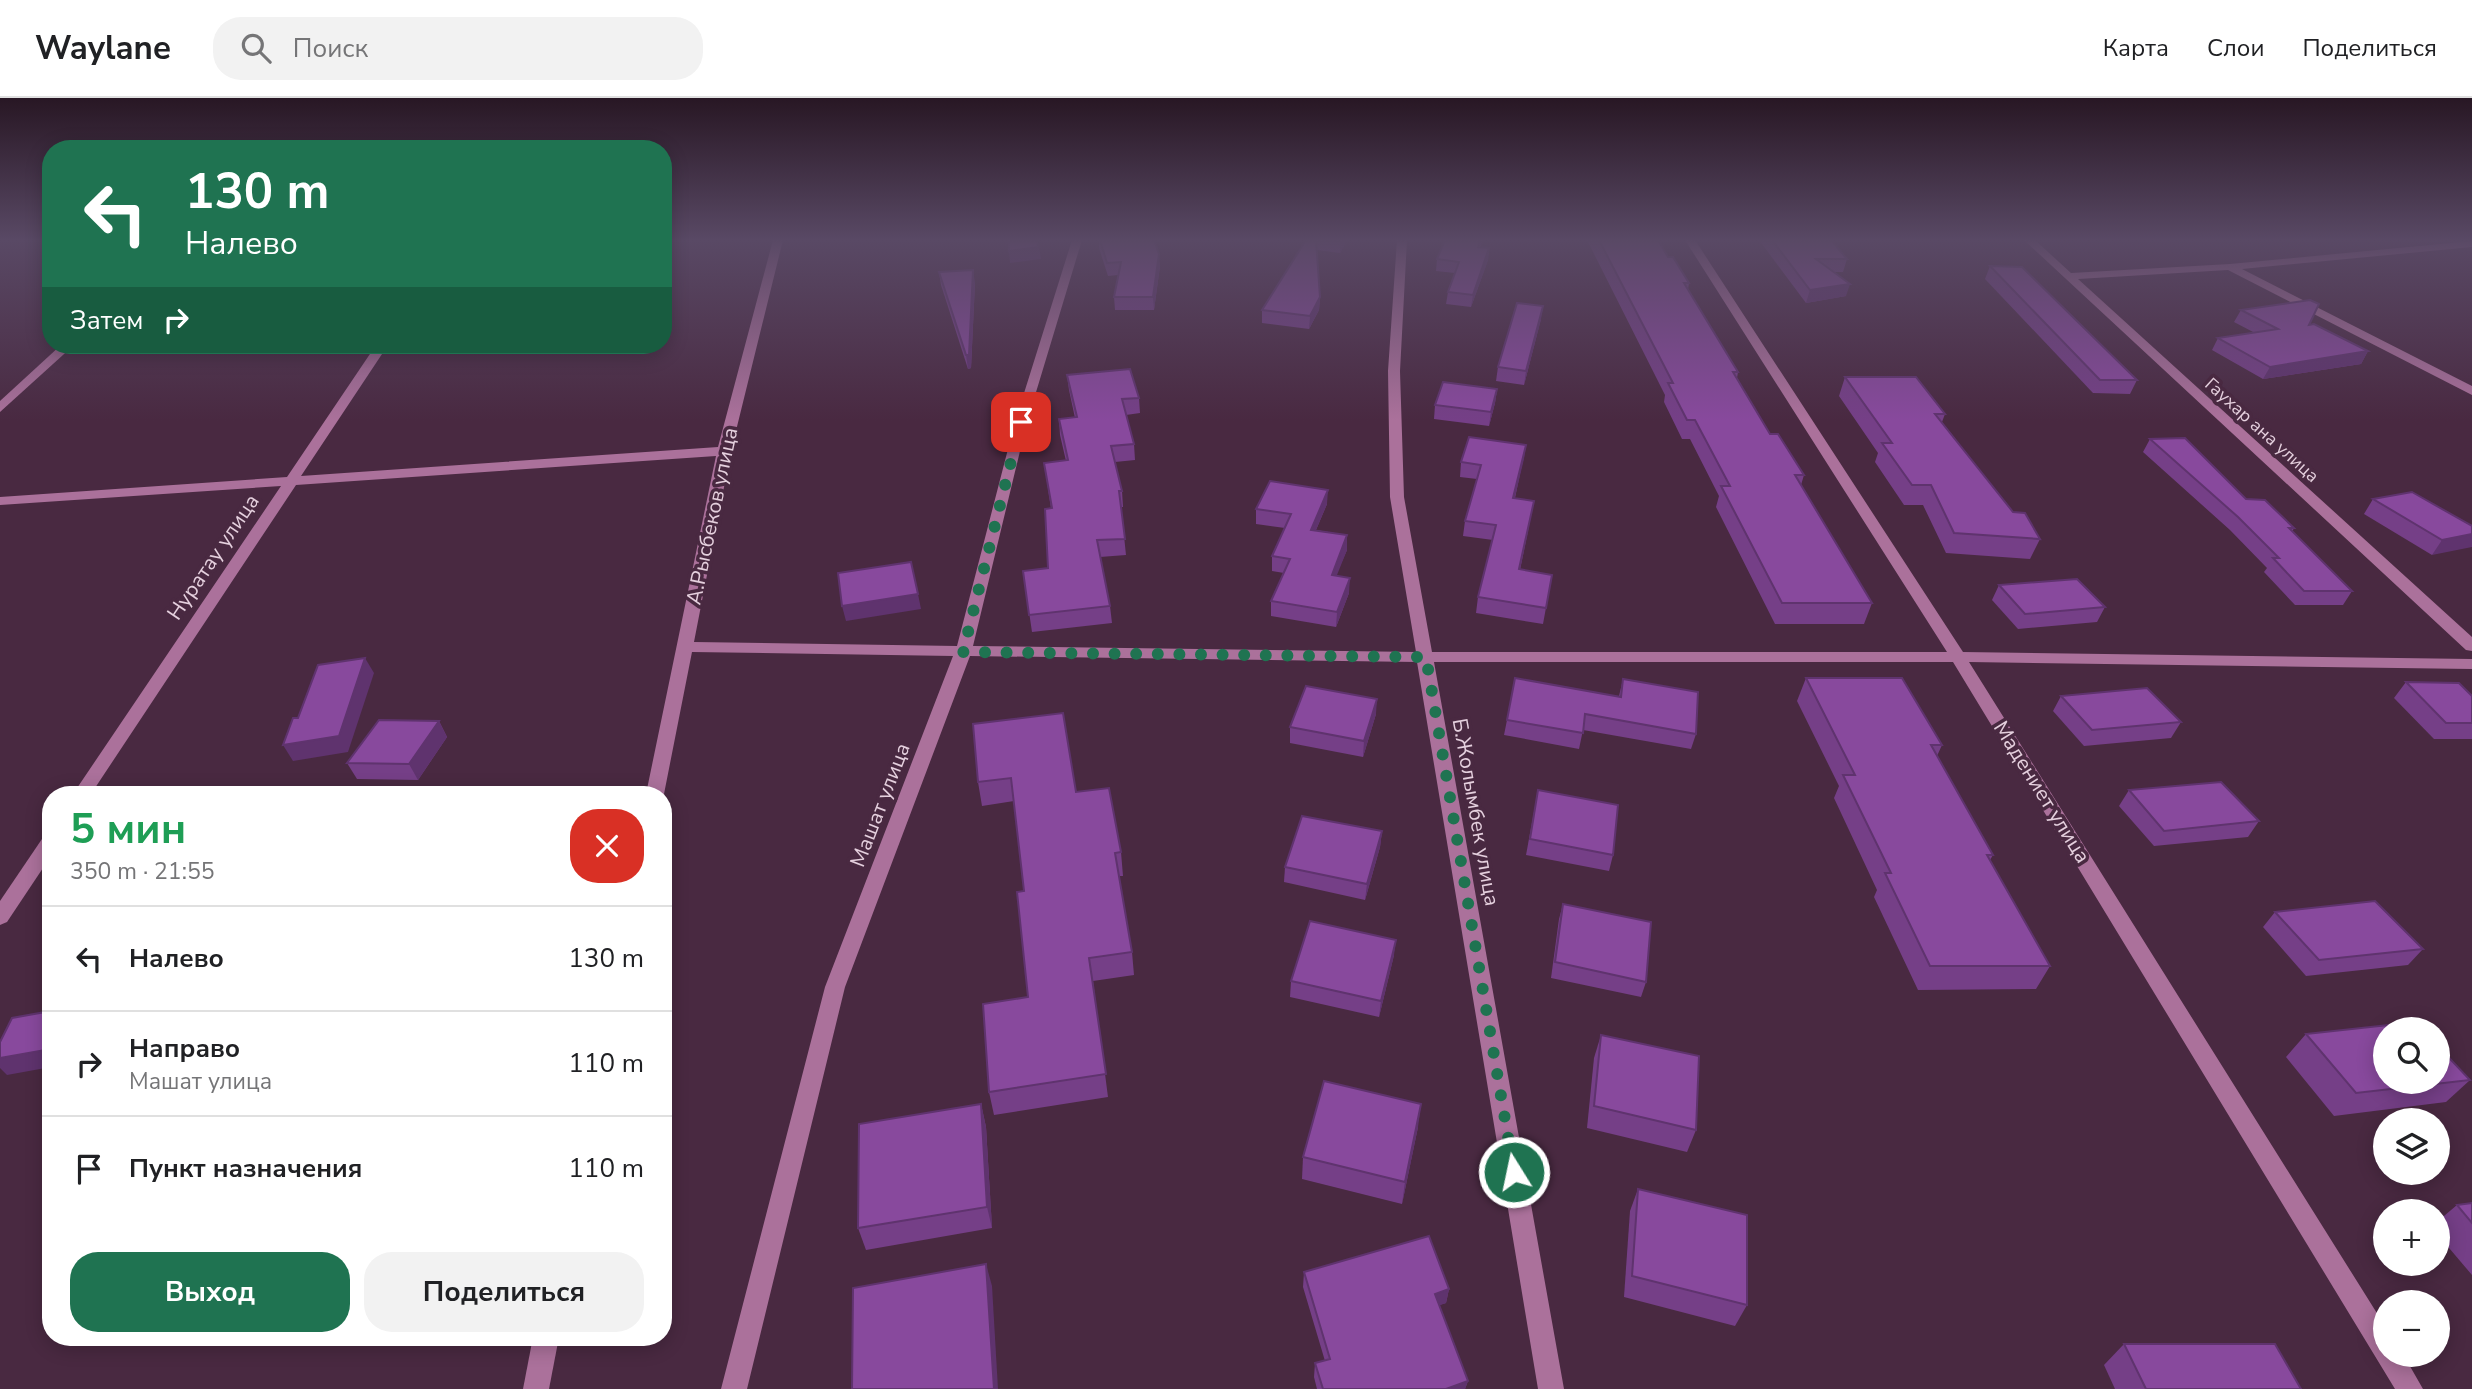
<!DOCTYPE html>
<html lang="ru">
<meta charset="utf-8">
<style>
body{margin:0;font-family:"Nunito Sans",sans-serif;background:#f2f2f2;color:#202124;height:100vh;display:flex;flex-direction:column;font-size:26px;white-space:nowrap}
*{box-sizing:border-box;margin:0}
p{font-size:23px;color:#757577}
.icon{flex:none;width:38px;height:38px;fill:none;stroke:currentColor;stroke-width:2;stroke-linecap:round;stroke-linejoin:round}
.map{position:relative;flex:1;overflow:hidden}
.panel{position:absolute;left:42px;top:688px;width:630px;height:560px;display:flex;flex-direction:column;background:#fff;border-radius:28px;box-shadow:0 4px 18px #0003}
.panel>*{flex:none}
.banner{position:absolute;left:42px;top:42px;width:630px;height:214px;border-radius:28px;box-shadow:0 4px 18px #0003;background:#1f7351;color:#fff;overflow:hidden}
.controls{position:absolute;left:2373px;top:919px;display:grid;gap:14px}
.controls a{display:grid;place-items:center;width:77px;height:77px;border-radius:50%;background:#fff;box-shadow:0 4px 18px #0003;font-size:35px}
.pin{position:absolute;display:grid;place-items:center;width:60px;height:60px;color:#fff;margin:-30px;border-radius:14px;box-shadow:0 4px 10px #0006}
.me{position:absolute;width:77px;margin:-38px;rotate:350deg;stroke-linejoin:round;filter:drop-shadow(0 0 5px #0008)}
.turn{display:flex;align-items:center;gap:24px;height:147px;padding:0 28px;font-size:32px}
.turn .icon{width:91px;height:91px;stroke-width:2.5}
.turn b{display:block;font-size:49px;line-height:60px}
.then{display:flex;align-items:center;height:66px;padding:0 28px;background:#0003;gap:14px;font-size:26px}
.round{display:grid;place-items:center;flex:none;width:74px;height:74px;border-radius:28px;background:#f2f2f2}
.head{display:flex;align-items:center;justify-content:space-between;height:119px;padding:0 28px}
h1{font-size:42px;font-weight:700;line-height:52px;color:#1e9e55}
.primary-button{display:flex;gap:14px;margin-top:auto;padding:14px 28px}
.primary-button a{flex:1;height:80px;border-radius:28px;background:#1f7351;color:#fff;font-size:28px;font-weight:700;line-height:80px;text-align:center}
.primary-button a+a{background:#f2f2f2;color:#202124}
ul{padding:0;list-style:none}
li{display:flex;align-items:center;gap:21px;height:105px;padding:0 28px;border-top:2px solid #e0e0e0}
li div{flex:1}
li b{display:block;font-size:26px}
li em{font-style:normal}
header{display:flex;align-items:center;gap:42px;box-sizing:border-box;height:98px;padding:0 35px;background:#fff;border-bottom:2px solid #e0e0e0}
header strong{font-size:33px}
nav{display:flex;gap:38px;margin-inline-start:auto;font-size:24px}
.search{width:490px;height:63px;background:#f2f2f2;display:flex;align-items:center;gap:18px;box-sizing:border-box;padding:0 24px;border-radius:28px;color:#757577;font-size:26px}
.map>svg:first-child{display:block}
</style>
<header>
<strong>Waylane</strong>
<div class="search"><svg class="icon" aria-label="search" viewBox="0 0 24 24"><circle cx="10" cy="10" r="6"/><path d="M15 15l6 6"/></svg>Поиск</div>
<nav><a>Карта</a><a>Слои</a><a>Поделиться</a></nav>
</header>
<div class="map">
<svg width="2472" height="1291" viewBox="0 0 2472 1291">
<rect width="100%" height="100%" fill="#492941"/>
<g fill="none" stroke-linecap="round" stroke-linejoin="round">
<g fill="#ab719b" fill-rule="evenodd">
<polygon points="773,142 783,142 731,353 694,544 957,548 1015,324 1072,142 1082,142 1027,324 973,548 1416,554 1390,399 1388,273 1397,142 1407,142 1400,273 1404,399 1432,554 1947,554 1685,142 1695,142 1963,554 2472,561 2472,571 1969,564 2385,1228 2385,1256 2403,1256 2423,1291 2395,1291 1953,564 1434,564 1564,1291 1538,1291 1417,564 970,558 845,889 747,1291 721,1291 825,889 953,558 692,554 664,696 646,696 716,358 296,387 91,696 73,696 281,388 0,407 0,399 287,379 376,247 388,247 301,378 718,349"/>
<polygon points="2024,142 2035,142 2071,175 2230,166 2472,143 2472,149 2242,171 2472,288 2472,297 2228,172 2078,181 2472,539 2472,553 2466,552"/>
<polygon points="61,247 74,247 0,314 0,303"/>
<polygon points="51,736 51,758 7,824 0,827 0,803 44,738"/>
<polygon points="533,1239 559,1239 549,1291 523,1291"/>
</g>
</g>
<g fill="#753f87">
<polygon points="1099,142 1154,142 1160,168 1154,212 1115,212 1114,199 1118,177 1108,178 1099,150"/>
<polygon points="1306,142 1347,142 1340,155 1317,152 1320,199 1319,212 1309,231 1262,225 1262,212"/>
<polygon points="1441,142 1483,142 1480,150 1489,150 1488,162 1471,209 1446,206 1448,194 1455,175 1436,173 1437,161 1445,142"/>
<polygon points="1587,142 1658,142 1668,159 1689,185 1688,192 1738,274 1737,280 1770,336 1804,377 1801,387 1872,505 1864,526 1775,526 1716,409 1719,398 1690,341 1682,341 1664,304 1665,297"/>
<polygon points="1759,142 1831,142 1847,161 1843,174 1834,174 1846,198 1806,205"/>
<polygon points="1990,168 2137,282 2130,296 2093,295 1985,181"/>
<polygon points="939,174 975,185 971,270 968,271 941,187"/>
<polygon points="2241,212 2309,227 2368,253 2361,266 2263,281 2212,252 2218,240 2255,235 2234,224"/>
<polygon points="1541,221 1524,287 1496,283 1498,269"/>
<polygon points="1067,277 1139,300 1140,315 1126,317 1134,346 1135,362 1115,364 1122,393 1123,409 1121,409 1126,457 1100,459 1110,508 1112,525 1032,534 1023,473 1048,470 1051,410 1044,365 1066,363 1060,337 1059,321 1075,320 1069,292"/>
<polygon points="1845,279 1945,316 1942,324 2013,414 2040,441 2030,461 1946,455 1923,407 1904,407 1875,364 1878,355 1839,298"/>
<polygon points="1497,291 1495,305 1489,328 1434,321 1435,307"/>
<polygon points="2150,341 2294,430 2292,434 2352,493 2343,507 2295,507 2264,474 2267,470 2230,432 2143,354"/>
<polygon points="1526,347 1515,400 1531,418 1520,472 1552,477 1543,526 1476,515 1478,499 1493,442 1463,438 1465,423 1477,381 1460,379 1461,364"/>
<polygon points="2373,401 2472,428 2432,457 2364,416"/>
<polygon points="1327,406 1316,432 1347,437 1347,452 1336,477 1349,495 1336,529 1271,518 1271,503 1284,475 1272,473 1272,458 1285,430 1256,426 1256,411"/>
<polygon points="1999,487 2105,509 2097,524 2018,531 1992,502"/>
<polygon points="1806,580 1942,647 1937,658 1993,757 1990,762 2050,868 2036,891 1918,892 1874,799 1877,792 1834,700 1839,688 1797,603"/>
<polygon points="1623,581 1696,636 1691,651 1583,632 1579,651 1504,637 1507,622 1619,598"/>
<polygon points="2406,584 2472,598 2472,641 2434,641 2394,600"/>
<polygon points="2061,598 2181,624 2171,640 2084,648 2053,613"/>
<polygon points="1376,616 1363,659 1290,645 1290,629"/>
<polygon points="439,623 447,639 418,682 357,681 347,665"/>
<polygon points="973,626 1076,694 1121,754 1123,778 1119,778 1132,854 1134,877 1093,883 1108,999 994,1017 989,994 1028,899 1024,793 1014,703 982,708 978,684"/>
<polygon points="1538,692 1613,757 1609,773 1526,757"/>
<polygon points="2129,692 2259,723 2248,739 2154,748 2119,708"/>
<polygon points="1382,733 1380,749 1365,802 1284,784 1285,769"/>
<polygon points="1563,806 1646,884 1641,899 1551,880 1559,821"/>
<polygon points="2275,814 2423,851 2408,867 2306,878 2263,829"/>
<polygon points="1394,857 1379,919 1290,899 1291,883"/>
<polygon points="2306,936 2470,982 2446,1004 2334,1018 2286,959"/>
<polygon points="1601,937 1696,1032 1687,1054 1587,1030 1594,960"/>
<polygon points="981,1006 986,1029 992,1130 866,1152 858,1130"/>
<polygon points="1418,1029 1402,1106 1302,1081 1303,1059"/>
<polygon points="1638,1091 1747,1207 1735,1228 1624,1199 1630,1113"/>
<polygon points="2472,1105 2472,1177 2438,1137 2438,1123 2457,1107"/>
<polygon points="1304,1174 1449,1191 1446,1205 1439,1207 1468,1283 1465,1291 1317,1291 1314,1279 1315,1265 1325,1263 1303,1189"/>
<polygon points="2124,1246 2301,1291 2115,1291 2104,1267"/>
</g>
<g fill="#5f336e">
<polygon points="1341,142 1347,142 1340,155 1340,143"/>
<polygon points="1039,149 1041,161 1010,165 1009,153"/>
<polygon points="1489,150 1488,162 1471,209 1473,197"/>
<polygon points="1159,156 1160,168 1154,212 1153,199"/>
<polygon points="973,172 975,185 971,270 968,271 966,257"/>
<polygon points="1850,186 1846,198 1806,205 1810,192"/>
<polygon points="1320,199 1319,212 1309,231 1310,218"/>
<polygon points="1543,208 1541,221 1524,287 1526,273"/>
<polygon points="2368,253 2361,266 2263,281 2270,269"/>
<polygon points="1497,291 1495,305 1489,328 1491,314"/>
<polygon points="1526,347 1524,361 1511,415 1513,400"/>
<polygon points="1328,392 1327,406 1310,446 1311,432"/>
<polygon points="2472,436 2472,449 2432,457 2442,442"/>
<polygon points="1347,437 1347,452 1331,492 1332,477"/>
<polygon points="1350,480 1349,495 1336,529 1337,514"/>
<polygon points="918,496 921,511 846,523 842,508"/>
<polygon points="365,560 374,575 348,654 293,663 283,647"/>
<polygon points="1377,601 1376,616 1363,659 1364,643"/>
<polygon points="439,623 447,639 418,682 409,666"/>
<polygon points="1382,733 1380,749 1365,802 1367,786"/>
<polygon points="1396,842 1394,857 1379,919 1381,903"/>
<polygon points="51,951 51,969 7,977 0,970 0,960"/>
<polygon points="981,1006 986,1029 992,1130 987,1109"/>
<polygon points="1421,1006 1418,1029 1402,1106 1405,1084"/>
<polygon points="986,1166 992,1188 998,1291 994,1291"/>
<polygon points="1449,1191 1446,1205 1432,1210 1435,1196"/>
<polygon points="1468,1283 1465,1291 1446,1291"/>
</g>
<g fill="#88499d" stroke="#5f336e" stroke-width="2">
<polygon points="1009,142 1036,142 1039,149 1009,153"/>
<polygon points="1100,142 1154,142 1159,156 1153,199 1114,199 1121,164 1107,165"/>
<polygon points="1306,142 1316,142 1320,199 1310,218 1262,212"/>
<polygon points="1445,142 1480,142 1478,149 1489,150 1473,197 1448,194 1459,164 1437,161"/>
<polygon points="1599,142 1658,142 1668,159 1673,159 1689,185 1684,185 1738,274 1733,274 1770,336 1778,336 1804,377 1795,377 1872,505 1782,505 1721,388 1730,388 1695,322 1687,322 1668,285 1673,285"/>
<polygon points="1772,142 1831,142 1847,161 1816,161 1850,186 1810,192"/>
<polygon points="1990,168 2022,169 2137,282 2100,282"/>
<polygon points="973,172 969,257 966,257 939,174"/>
<polygon points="2310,202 2319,206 2309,227 2314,226 2368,253 2270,269 2218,240 2278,231 2241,212"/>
<polygon points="1517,205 1543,208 1526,273 1498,269"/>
<polygon points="1130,271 1139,300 1122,301 1134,346 1111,348 1122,393 1119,393 1125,441 1097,442 1110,508 1029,517 1023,473 1048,470 1045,411 1052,410 1044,365 1068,362 1059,321 1077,319 1067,277"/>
<polygon points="1845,279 1916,279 1945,316 1935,316 2013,414 2025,415 2040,441 1954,435 1931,387 1912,387 1882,345 1892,345"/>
<polygon points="1443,284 1497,291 1491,314 1435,307"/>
<polygon points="1469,339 1526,347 1513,400 1534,403 1519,471 1552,477 1546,510 1478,499 1496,427 1465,423 1481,367 1461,364"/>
<polygon points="2185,340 2246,401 2265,402 2294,430 2289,430 2352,493 2304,493 2273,460 2279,460 2238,419 2150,341"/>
<polygon points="1270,383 1328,392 1311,432 1347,437 1332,477 1350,480 1337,514 1271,503 1290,461 1272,458 1291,416 1256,411"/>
<polygon points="2412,394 2472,428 2472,436 2442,442 2373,401"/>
<polygon points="911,464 918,496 842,508 838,475"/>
<polygon points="2077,481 2105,509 2025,516 1999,487"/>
<polygon points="365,560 339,638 283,647 293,620 298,620 318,567"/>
<polygon points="1515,580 1621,599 1623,581 1698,594 1696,636 1585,616 1583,635 1507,622"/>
<polygon points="1806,580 1902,580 1942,647 1931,647 1993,757 1987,757 2050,868 1930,868 1885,775 1891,775 1843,677 1855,677"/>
<polygon points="2406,584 2459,585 2472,598 2472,625 2446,625"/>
<polygon points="1306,588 1377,601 1364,643 1290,629"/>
<polygon points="2147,590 2181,624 2092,632 2061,598"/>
<polygon points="1063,615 1076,694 1109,690 1121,754 1115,755 1132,854 1089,860 1106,976 989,994 983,906 1028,899 1017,794 1024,793 1011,680 978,684 973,626"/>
<polygon points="379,622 439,623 409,666 347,665"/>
<polygon points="2221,684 2259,723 2164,733 2129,692"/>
<polygon points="1538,692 1618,707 1613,757 1530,741"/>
<polygon points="1302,718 1382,733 1367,786 1285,769"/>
<polygon points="2375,803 2423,851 2319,862 2275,814"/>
<polygon points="1563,806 1651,824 1646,884 1555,864"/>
<polygon points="1310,823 1396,842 1381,903 1291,883"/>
<polygon points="51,913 51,951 0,960 0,944 12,920"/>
<polygon points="2416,924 2422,931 2385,931 2385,984 2438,984 2438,948 2470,982 2356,995 2306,936"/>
<polygon points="1601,937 1699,958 1696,1032 1594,1008"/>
<polygon points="1324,983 1421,1006 1405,1084 1303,1059"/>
<polygon points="981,1006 987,1109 858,1130 859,1026"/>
<polygon points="1638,1091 1747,1117 1747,1207 1632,1178"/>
<polygon points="2472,1105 2472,1125 2457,1107"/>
<polygon points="1429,1138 1449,1191 1435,1196 1468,1283 1446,1291 1323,1291 1315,1265 1330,1261 1304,1174"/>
<polygon points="986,1166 994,1291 852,1291 853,1190"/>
<polygon points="2124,1246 2275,1246 2301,1291 2146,1291"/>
</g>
<linearGradient id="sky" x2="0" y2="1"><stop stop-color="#281724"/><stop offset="0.44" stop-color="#594965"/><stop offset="1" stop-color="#594965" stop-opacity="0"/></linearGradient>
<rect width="2472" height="323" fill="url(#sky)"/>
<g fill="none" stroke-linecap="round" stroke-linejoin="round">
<polyline stroke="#1f7351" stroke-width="12" stroke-dasharray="0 21.6" points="1021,324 963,554 1426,559 1514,1074"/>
</g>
<g text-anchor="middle" stroke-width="7" stroke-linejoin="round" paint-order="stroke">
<g font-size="18" fill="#e5d0de" stroke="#492941">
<text transform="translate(2262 332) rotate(42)" y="6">Гаухар ана улица</text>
</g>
<g font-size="21" fill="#e5d0de" stroke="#492941">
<text transform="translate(712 418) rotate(-78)" y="7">А.Рысбеков улица</text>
<text transform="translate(213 459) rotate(-56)" y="7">Нуратау улица</text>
<text transform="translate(2042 694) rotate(58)" y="7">Мадениет улица</text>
<text transform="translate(880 707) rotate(-69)" y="7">Машат улица</text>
<text transform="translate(1476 714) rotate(80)" y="7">Б.Жолымбек улица</text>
</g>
</g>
</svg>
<div class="controls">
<a><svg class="icon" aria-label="search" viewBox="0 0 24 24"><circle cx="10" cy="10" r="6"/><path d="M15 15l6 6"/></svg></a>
<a><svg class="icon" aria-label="layers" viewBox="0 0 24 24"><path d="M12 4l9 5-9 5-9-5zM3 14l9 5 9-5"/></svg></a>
<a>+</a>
<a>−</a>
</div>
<div class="pin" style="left:1021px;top:324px;background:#d93025"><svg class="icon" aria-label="arrive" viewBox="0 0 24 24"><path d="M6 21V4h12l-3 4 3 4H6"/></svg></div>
<svg class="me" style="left:1514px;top:1074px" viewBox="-20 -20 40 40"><circle r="17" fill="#1f7351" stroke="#fff" stroke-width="3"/><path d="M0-11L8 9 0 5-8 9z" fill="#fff"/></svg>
<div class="banner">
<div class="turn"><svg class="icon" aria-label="left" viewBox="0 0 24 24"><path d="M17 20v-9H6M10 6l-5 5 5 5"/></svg><div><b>130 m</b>Налево</div></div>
<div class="then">Затем<svg class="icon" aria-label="right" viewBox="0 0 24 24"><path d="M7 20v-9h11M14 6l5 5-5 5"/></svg></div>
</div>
<section class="panel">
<div class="head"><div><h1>5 мин</h1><p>350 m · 21:55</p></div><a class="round" style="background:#d93025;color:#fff"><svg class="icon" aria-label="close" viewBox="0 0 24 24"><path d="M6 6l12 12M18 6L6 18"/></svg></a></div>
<ul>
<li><svg class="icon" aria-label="left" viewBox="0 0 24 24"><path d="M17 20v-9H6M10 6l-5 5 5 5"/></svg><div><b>Налево</b></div><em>130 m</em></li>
<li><svg class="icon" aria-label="right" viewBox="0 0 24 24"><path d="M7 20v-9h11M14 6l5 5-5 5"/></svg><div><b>Направо</b><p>Машат улица</p></div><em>110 m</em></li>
<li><svg class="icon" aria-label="arrive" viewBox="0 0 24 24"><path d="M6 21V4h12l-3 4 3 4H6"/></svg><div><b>Пункт назначения</b></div><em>110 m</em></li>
</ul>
<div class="primary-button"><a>Выход</a><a>Поделиться</a></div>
</section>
</div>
